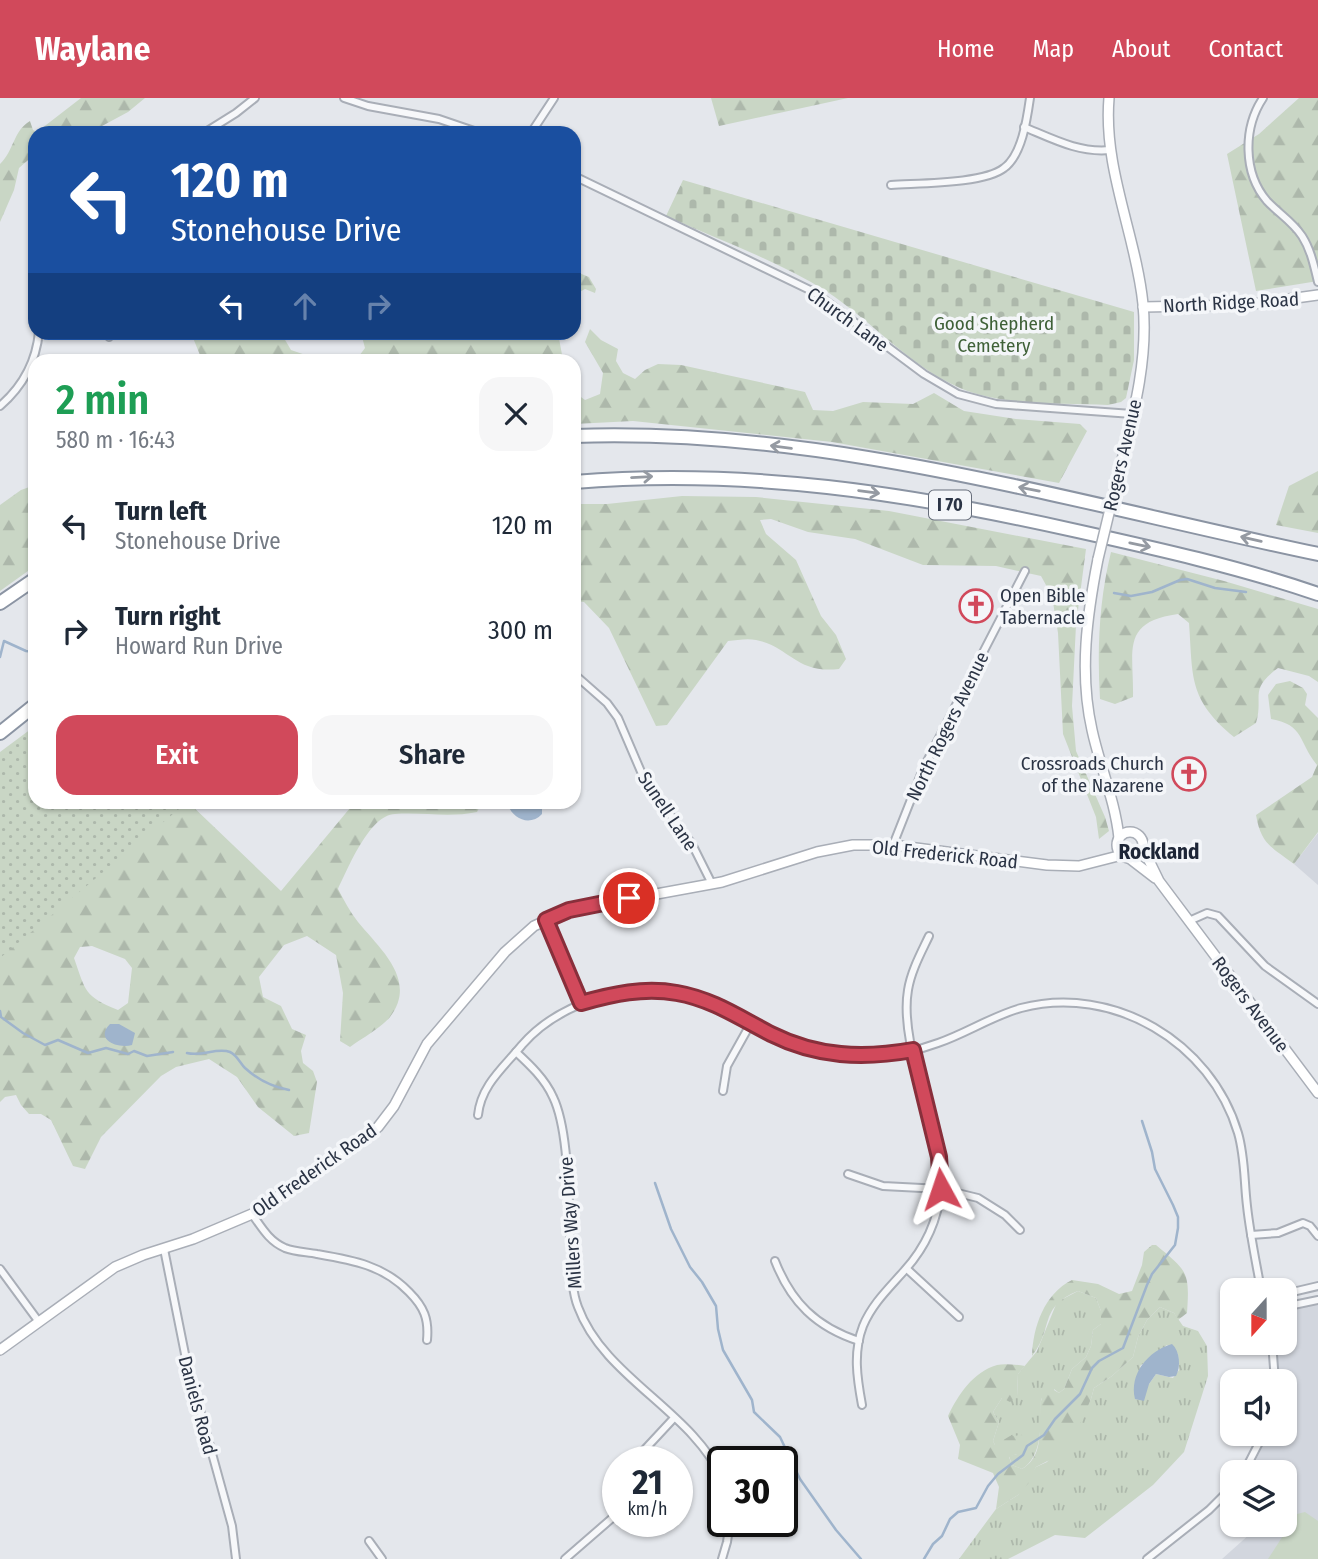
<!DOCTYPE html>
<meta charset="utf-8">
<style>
body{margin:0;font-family:"Fira Sans Condensed",sans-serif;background:#f6f6f7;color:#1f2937;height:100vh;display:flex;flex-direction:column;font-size:26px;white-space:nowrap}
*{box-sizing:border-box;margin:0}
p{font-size:23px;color:#747a83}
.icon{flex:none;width:38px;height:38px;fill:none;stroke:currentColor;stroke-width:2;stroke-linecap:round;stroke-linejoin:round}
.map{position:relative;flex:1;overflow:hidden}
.panel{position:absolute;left:28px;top:256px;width:553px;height:455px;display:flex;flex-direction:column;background:#fff;border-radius:21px;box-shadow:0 2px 5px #0004}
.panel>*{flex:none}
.guide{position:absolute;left:28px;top:28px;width:553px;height:214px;border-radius:21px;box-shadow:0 2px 5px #0004;background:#1a4fa0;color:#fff;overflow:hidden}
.needle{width:46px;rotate:201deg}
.buttons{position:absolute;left:1220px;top:1180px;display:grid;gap:14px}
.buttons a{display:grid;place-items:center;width:77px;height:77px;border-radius:14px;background:#fff;box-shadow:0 2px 5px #0004;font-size:35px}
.speed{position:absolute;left:602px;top:1348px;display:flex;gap:14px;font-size:35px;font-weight:700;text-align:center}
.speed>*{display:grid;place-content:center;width:91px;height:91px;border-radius:50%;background:#fff;box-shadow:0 2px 5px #0004;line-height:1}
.speed small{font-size:18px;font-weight:400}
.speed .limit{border:4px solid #111;border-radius:10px;background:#fff;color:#111}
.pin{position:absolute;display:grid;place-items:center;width:60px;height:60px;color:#fff;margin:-30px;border:4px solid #fff;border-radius:50%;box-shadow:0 2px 7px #0007}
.me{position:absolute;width:77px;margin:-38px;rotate:355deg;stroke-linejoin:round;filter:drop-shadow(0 0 5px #0008)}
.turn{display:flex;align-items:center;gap:24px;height:147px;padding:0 28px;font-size:32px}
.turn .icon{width:91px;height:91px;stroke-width:2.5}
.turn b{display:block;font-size:49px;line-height:60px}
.lanes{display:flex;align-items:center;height:66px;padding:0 28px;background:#0003;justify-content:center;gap:35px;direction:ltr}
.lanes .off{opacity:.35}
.round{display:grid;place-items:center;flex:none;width:74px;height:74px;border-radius:21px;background:#f6f6f7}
.head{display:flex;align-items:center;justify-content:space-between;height:119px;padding:0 28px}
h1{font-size:42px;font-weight:600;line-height:52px;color:#1e9e55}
.primary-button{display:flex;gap:14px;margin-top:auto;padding:14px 28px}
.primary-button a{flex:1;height:80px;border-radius:21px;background:#d1495b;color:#fff;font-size:28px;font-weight:600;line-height:80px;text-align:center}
.primary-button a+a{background:#f6f6f7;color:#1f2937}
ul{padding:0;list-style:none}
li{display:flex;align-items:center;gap:21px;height:105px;padding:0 28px}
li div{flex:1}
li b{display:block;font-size:26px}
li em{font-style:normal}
header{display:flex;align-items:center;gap:42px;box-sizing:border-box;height:98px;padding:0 35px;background:#d1495b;color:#fff}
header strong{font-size:33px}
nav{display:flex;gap:38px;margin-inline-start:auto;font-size:24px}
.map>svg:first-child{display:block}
</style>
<header>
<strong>Waylane</strong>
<nav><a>Home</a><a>Map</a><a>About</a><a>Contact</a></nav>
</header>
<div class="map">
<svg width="1318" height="1461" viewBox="0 0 1318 1461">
<defs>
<pattern id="grass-tufts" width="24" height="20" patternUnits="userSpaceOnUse" patternTransform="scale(1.75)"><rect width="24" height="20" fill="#c9d6c5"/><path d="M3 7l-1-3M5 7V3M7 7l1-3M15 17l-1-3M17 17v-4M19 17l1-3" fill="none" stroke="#adb8ab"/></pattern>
<pattern id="forest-firs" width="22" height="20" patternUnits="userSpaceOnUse" patternTransform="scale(1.75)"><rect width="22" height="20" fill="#c9d6c5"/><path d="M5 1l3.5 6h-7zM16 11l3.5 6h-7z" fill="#adb8ab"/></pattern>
<pattern id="cemetery-stones" width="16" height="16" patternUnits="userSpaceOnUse" patternTransform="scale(1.75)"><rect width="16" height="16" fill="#c9d6c5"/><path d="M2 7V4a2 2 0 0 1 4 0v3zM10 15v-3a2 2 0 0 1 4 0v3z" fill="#adb8ab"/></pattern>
<pattern id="park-dots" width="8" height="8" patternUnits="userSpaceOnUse" patternTransform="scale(1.75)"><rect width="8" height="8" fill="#c9d6c5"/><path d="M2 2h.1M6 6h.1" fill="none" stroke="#adb8ab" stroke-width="1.8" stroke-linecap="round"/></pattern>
</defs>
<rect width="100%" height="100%" fill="#e4e7ec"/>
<g fill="#d2d6de">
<polygon points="1318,735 1318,787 1294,766"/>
<polygon points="1318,1204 1318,1461 1222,1461 1261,1426 1284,1426 1284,1374 1250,1374 1269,1335 1284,1335 1284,1283 1279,1283 1277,1244 1284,1244 1285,1212"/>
</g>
<g fill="url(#grass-tufts)" fill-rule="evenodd">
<path d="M1078 1193 1096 1200 1101 1213V1226L1093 1232 1091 1248 1086 1259 1072 1271 1064 1291 1059 1295 1054 1291 1041 1301C1040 1324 1044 1357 1022 1371L1012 1367 1009 1358 1017 1356 995 1347 993 1343 999 1324 993 1314 1002 1300 1017 1298 1018 1276 1037 1253 1057 1204Z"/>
<path d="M1160 1209 1174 1215 1183 1228 1198 1233 1207 1248 1208 1278 1184 1354 1153 1387 1085 1440 1055 1437 1008 1461H959L996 1411 1018 1397 1036 1369 1047 1364 1081 1320 1091 1301 1094 1290 1112 1278 1133 1259 1138 1239 1147 1222ZM1167 1247 1178 1256 1179 1272 1173 1280 1156 1276 1149 1286 1140 1268Z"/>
</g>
<g fill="url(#forest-firs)" fill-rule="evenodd">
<path d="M81 0H145L128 14 89 35H35V56L19 70 14 92 0 124V66C14 53 13 33 30 23L33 32 37 34Z"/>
<polygon points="711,0 848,0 719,28"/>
<polygon points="1299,0 1318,0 1318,183 1256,193 1227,56 1259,36"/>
<polygon points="574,173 589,179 596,191 595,195 585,191 574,197"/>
<polygon points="590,231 601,242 618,251 616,263 623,275 635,281 645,272 658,266 681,267 805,294 813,312 833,313 863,304 913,306 934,295 964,313 1016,321 1080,326 1087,333 1059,385 832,344 633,323 574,326 574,294 585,302 600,296 603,275 585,244"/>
<polygon points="191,235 281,235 291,252 320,262 202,262"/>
<polygon points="361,235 558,235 563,262 356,262 365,250"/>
<polygon points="1318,373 1318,435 1276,427 1289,388"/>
<polygon points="35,387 35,468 0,493 0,407 21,392"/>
<path d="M682 398 756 399 889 413 1086 451 1076 527 1072 608 1076 653 1105 719 1109 733 1099 741 1096 719 1063 636 1058 535 1052 498 1041 478 996 468 923 467 855 441 808 434 771 421 760 422 766 436 796 462 821 518 836 537 846 561 839 571C796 576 789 548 756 542 748 540 737 542 728 543L667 627 656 628 609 530 584 504 574 503V406H607Z"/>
<path d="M1111 454 1224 483 1318 511V584L1309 578 1278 570C1248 592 1264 598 1256 625L1234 639C1188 601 1193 579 1189 525L1178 516C1120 524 1134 553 1133 599L1115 606 1100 601C1097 551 1099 503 1111 454Z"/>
<path d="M1290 583 1303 590 1307 596 1305 607 1318 620V734L1294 766C1271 749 1261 746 1256 717L1312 679 1317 667C1298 644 1305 627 1271 621L1268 597 1276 586Z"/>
<path d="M0 661 35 704H188L281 793 355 704H482L477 714C449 720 423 714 395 716 369 717 348 771 338 791 344 802 350 814 358 824 380 851 418 882 390 919 382 929 361 941 350 949L340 943 343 895 336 857 307 838 284 847 259 879 263 899 281 908 292 931 306 937 301 953 303 965 313 973 317 984 309 1035 294 1038 258 1009 237 979 209 961 176 969 161 978 101 1039 85 1071 73 1068 51 1022 41 1016H29L21 1007 16 997 5 999 0 1004ZM92 848 125 861 132 870 128 905 118 912C84 898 86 894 74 860L80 849Z"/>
<path d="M1152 1147H1156C1187 1173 1190 1173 1187 1215L1178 1222 1174 1215 1160 1209 1147 1222 1138 1239 1133 1259 1112 1278 1094 1290 1091 1301 1072 1344 1059 1357 1036 1369 1028 1386 1018 1397 996 1411 999 1389 993 1375 958 1361 960 1347 948 1318C958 1297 973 1274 997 1267 1005 1265 1017 1267 1025 1268L1018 1276 1017 1298 1010 1304 1002 1300 993 1314 999 1324 993 1343 995 1347 1010 1338 1023 1337 1028 1342 1027 1352 1009 1359 1012 1367 1022 1371C1055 1352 1027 1304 1052 1279L1057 1281 1054 1292 1059 1295 1064 1291 1072 1271 1086 1259 1091 1248 1093 1232 1101 1226V1213L1096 1200 1078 1193C1038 1209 1054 1231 1032 1258 1033 1229 1044 1196 1072 1182L1098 1186 1119 1196 1132 1193 1142 1167 1144 1154Z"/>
</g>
<path fill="url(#cemetery-stones)" d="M683 82 1134 214V262L1126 300 1121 304 1108 307C1061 304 1005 309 960 290 909 268 872 223 826 193 776 162 719 142 666 118Z"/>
<polygon fill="url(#park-dots)" points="35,628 35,704 181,704 185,706 0,860 0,654"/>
<polygon fill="#c9d6c5" points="1305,1414 1318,1423 1318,1461 1268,1461 1297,1416"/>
<g fill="#9fb4cc">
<path d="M507 704H537L542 709V716C530 729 511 721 507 704Z"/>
<path d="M110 926H119L135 935 132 947C118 951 94 942 110 926Z"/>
<path d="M1172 1246C1180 1253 1181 1269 1176 1278L1169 1279 1156 1276 1149 1286 1144 1303 1135 1301C1129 1276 1148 1253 1172 1246Z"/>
</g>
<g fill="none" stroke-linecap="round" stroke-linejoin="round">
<g stroke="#9fb4cc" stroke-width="2.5">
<polyline points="574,358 579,354"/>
<polyline points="1114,495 1131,498 1152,494 1180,482 1187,481 1215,490 1246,494"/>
<polyline points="0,559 4,543 26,553 35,554"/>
<polyline points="0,913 1,919 23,935 45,947 58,942 88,955 106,950 128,956 134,953 147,958 173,954"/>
<path d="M187 955C202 959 217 949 230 954 237 957 240 965 245 970 257 981 273 989 289 992"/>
<polyline points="655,1085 671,1131 690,1169 702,1184 716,1208 718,1231 723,1252 752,1302 754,1314 780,1339 800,1381 836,1432 861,1461"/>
<polyline points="924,1461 933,1446 942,1438 950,1421 958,1414 976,1410 988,1388 998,1376 1023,1357 1027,1348 1044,1337 1055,1321 1080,1296 1092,1270 1099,1263 1123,1250 1147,1187 1152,1176 1175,1147 1178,1130 1178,1119 1173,1107 1155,1071 1152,1054 1142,1023"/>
</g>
<defs>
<g id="street">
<polyline points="344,0 368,8 439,21 480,35"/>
<path d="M1263 0C1243 30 1243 75 1267 103 1278 115 1292 123 1302 138 1311 152 1314 168 1318 184"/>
<path d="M1024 29C1053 41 1079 55 1110 52"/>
<polyline points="204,35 236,15 255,0"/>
<polyline points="531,35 554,0"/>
<polyline points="574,78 814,194 924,276 958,296 996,306 1132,316"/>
<path d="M891 87C918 85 984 86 1004 70 1022 57 1027 21 1030 0"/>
<polyline points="105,234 109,239"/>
<path d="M0 308C22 289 36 264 39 234"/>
<polyline points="574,576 607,605 618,620 645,683 692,746 712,786"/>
<polyline points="893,747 923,671 1025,473"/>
<polyline points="546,822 581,905"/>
<polyline points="1189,823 1207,815 1218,818 1265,868 1318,906"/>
<path d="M516 954C530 967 545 981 553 999 570 1034 568 1110 571 1151 572 1170 571 1191 578 1209 604 1280 693 1313 723 1382"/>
<polyline points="723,993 727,968 751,925"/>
<path d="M478 1017C481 987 504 969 522 947 542 924 569 909 598 900 634 890 672 889 707 903 730 912 751 926 773 937 800 950 830 957 860 958 886 959 914 954 938 945 967 935 992 918 1021 910 1113 886 1211 944 1238 1035 1245 1059 1244 1083 1247 1108 1250 1136 1256 1164 1261 1192"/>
<polyline points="848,1076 883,1088 941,1091 978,1100 1005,1117 1020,1132"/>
<path d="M252 1116C262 1130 269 1143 285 1150 295 1154 307 1154 317 1156 352 1162 383 1167 409 1194 424 1209 429 1221 427 1242"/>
<polyline points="1251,1137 1278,1135 1303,1125 1310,1128 1318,1138"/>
<polyline points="164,1151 186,1261 232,1428 236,1461"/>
<path d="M775 1163C791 1204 816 1229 859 1243"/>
<polyline points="0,1171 39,1224"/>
<polyline points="907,1171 959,1219"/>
<polyline points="1284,1196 1318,1188"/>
<polyline points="1284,1209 1318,1202"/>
<polyline points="1272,1244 1275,1283"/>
<path d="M862 1307C857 1280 853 1254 863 1228 872 1206 889 1190 904 1173 925 1150 938 1121 941 1091 943 1070 936 1049 931 1028 922 989 901 932 908 892 911 873 921 855 929 838"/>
<polyline points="634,1363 674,1320"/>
<polyline points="1244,1374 1264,1335"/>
<polyline points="369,1443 382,1461"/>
<polyline points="565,1461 618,1415"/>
<polyline points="722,1461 727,1444 730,1423"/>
<polyline points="1147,1461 1209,1412 1232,1389"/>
</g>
<g id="secondary">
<path d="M1109 0C1103 71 1136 137 1143 206 1149 267 1130 328 1116 386"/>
<polyline points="1143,209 1245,207 1318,197"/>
<path d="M1098 461C1087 517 1079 575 1092 632 1100 669 1115 702 1119 740"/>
<circle cx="1130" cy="747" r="13"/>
<polyline points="1143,750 1159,783 1318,995"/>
<polyline points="1129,760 1155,780"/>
<polyline points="0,1252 115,1169 143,1157 193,1141 252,1116 365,1040 378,1029 394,1008 427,946 505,854 534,828 569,812 722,784 817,754 853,747 893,747 1047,767 1079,768 1122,757"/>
</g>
<g id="highway">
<path d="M574 338C826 329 1074 405 1318 456"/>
<path d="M574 384C748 370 908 395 1077 433 1158 451 1239 469 1318 496"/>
<polyline points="0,505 35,481"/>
<polyline points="0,635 35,607"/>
</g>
</defs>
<use href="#street" stroke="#a9aeb7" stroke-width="10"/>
<use href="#secondary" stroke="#a9aeb7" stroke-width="12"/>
<use href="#highway" stroke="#8b94a3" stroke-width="16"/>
<use href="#street" stroke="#f7f8fa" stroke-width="6"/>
<use href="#secondary" stroke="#fff" stroke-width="9"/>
<use href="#highway" stroke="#fff" stroke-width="12"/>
<defs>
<polyline id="secondary-bridge" points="1098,461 1116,386"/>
</defs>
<use href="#secondary-bridge" stroke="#a9aeb7" stroke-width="12" stroke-linecap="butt"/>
<use href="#secondary-bridge" stroke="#fff" stroke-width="9"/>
</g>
<defs><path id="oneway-shaft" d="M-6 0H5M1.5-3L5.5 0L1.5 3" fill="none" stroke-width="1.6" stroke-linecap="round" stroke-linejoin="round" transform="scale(1.75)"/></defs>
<g stroke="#959aa2">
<use href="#oneway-shaft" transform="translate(781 349) rotate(-173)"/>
<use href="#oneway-shaft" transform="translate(642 379) rotate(-3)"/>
<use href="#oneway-shaft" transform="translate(1029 391) rotate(-169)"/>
<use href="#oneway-shaft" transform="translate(869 394) rotate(8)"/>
<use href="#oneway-shaft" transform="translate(1251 441) rotate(-167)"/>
<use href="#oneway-shaft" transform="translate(1140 447) rotate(12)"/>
</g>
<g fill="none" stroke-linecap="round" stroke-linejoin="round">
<defs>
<path id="route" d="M629 800 569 812 546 822 581 905C613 896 644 889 677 895 712 901 740 920 771 936 817 959 863 961 913 952L939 1059 941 1091"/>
</defs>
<use href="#route" stroke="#882f3b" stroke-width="18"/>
<use href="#route" stroke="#d1495b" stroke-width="12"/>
</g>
<defs>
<symbol id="church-ring" viewBox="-11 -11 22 22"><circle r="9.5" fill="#f4f6f9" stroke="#d1495b" stroke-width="1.5"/><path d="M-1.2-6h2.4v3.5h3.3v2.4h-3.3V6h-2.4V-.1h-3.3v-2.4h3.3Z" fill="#d1495b"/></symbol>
</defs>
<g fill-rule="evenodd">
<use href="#church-ring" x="957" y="489" width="38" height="38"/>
<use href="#church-ring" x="1170" y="657" width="38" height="38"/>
</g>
<g text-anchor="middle" stroke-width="7" stroke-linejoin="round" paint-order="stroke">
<rect fill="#f4f6f9" stroke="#676e7b" stroke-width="2" x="929" y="392.5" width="42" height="29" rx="5"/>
<g font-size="18" font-weight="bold" fill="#2b3445">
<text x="950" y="413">I 70</text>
</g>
<g font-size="19" fill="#2b3445" stroke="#f4f6f9">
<text transform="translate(1231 204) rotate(-3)" y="7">North Ridge Road</text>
<text transform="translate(848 221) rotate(36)" y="7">Church Lane</text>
<text transform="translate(1122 357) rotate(-77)" y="7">Rogers Avenue</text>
<text transform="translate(947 628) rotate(-64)" y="7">North Rogers Avenue</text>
<text transform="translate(668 713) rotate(56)" y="7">Sunell Lane</text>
<text transform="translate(945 756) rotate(6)" y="7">Old Frederick Road</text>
<text transform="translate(1251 906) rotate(53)" y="7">Rogers Avenue</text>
<text transform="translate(314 1072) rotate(-35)" y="7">Old Frederick Road</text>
<text transform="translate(570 1125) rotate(-94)" y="7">Millers Way Drive</text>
<text transform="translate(198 1307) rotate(75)" y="7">Daniels Road</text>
</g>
<g font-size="19" fill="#3f6138" stroke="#f4f6f9">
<text x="994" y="232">Good Shepherd<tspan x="994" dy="22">Cemetery</tspan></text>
</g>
<g font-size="19" fill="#2b3445" stroke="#f4f6f9" text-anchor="start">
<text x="1000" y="504">Open Bible<tspan x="1000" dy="22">Tabernacle</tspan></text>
<text x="1164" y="672" text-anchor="end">Crossroads Church<tspan x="1164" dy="22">of the Nazarene</tspan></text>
</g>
<g font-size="21" font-weight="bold" fill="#1d2536" stroke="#f4f6f9">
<text x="1159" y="761">Rockland</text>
</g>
</g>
</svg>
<div class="buttons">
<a><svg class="needle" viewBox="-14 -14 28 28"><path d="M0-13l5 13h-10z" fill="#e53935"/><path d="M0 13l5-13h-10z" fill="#747a83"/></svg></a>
<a><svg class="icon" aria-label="sound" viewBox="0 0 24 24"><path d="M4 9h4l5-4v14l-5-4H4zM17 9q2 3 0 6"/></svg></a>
<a><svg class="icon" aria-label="layers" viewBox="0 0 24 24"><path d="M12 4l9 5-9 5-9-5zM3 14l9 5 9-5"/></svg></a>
</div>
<div class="speed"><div>21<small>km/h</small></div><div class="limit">30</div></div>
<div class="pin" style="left:629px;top:800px;background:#d93025"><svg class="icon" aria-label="arrive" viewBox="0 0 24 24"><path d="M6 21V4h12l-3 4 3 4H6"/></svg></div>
<svg class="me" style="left:941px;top:1091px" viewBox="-20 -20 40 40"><path d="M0-17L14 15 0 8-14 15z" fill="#d1495b" stroke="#fff" stroke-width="4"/></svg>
<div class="guide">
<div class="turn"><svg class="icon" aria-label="left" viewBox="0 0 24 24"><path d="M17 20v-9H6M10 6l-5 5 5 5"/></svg><div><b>120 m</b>Stonehouse Drive</div></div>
<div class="lanes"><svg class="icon" aria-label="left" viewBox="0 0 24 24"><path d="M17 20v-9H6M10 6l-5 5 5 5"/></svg><svg class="icon off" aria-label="ahead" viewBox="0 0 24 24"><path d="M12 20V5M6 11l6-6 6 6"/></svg><svg class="icon off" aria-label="right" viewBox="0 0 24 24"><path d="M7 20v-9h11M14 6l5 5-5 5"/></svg></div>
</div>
<section class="panel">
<div class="head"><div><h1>2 min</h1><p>580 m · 16:43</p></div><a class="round"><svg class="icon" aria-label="close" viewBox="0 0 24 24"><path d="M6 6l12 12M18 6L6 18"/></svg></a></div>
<ul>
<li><svg class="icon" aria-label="left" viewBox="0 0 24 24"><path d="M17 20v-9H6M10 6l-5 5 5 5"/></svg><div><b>Turn left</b><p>Stonehouse Drive</p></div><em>120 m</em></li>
<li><svg class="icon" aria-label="right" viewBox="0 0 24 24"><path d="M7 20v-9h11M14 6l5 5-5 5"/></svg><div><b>Turn right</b><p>Howard Run Drive</p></div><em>300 m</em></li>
</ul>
<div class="primary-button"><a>Exit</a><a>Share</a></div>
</section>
</div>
